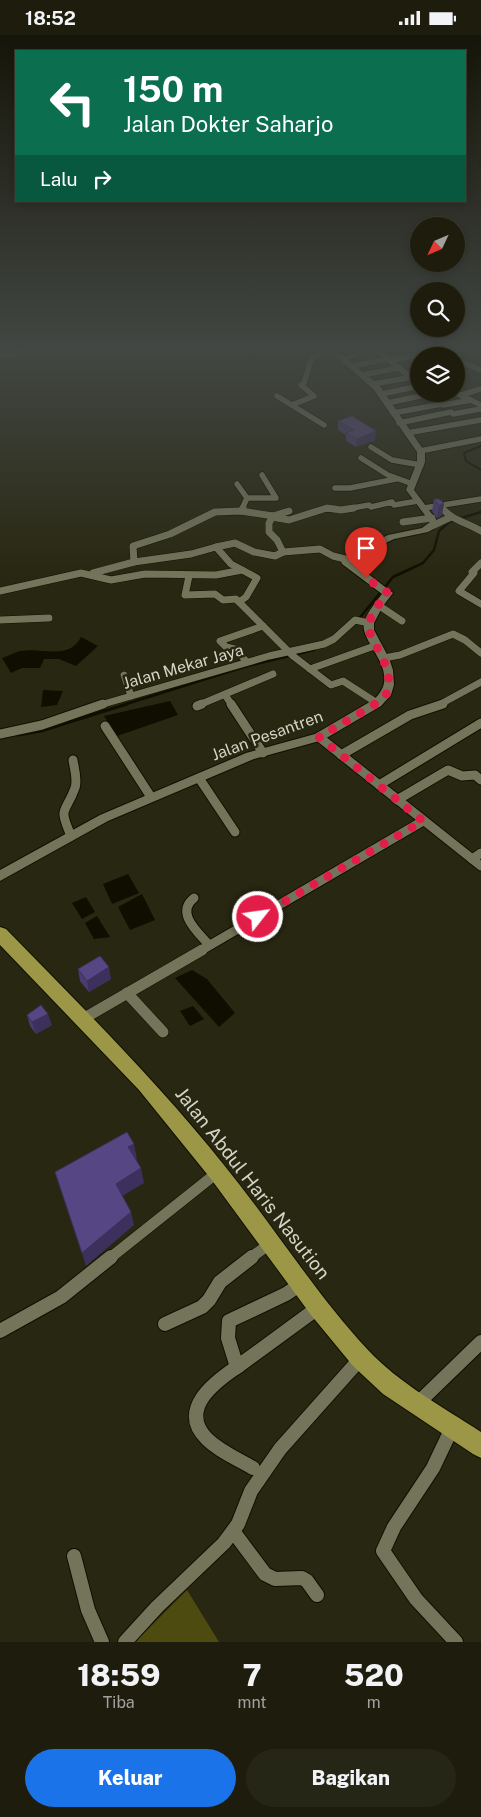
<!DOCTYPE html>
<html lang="id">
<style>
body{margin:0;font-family:"Public Sans",sans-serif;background:#262616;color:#f1f3f6;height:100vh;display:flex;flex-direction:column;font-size:19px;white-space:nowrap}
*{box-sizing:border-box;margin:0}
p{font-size:16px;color:#a1a29d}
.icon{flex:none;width:28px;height:28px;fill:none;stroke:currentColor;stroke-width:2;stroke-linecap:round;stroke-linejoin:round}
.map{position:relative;height:1607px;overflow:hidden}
.sheet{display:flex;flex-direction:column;background:#1e1d0d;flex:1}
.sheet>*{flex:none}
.banner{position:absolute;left:15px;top:15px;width:451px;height:152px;border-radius:0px;box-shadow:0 2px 8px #0003,0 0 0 1px #3c3b2e;background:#0b6e4f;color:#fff;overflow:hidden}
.needle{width:32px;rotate:226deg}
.buttons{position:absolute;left:410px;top:182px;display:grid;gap:10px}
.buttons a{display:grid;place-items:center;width:55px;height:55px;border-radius:50%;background:#1e1d0d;box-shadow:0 2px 8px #0003,0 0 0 1px #3c3b2e;font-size:25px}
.pin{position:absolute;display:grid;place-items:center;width:42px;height:42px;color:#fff;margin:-51px -21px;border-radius:50% 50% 50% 0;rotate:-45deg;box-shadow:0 0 5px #0007}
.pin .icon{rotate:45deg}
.me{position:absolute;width:55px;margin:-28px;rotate:60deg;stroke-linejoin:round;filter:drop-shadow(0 0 4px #0008)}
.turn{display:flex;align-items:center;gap:18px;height:105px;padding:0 25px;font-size:22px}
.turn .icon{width:65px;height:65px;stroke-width:2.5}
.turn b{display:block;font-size:35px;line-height:42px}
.then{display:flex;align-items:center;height:48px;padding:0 25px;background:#0003;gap:10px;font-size:19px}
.eta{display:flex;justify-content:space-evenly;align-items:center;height:85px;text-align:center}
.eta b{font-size:30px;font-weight:800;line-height:35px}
.button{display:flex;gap:10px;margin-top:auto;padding:10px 25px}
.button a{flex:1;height:58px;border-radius:30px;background:#1a73e8;color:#fff;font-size:20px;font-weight:800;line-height:58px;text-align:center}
.button a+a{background:#262616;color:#f1f3f6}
.status{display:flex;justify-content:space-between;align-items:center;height:35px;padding:0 25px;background:#1e1d0d;direction:ltr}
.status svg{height:14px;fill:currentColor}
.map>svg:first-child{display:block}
</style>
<div class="status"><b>18:52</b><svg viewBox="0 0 49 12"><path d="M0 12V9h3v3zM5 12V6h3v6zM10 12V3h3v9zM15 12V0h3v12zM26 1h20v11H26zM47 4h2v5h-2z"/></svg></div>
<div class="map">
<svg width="481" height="1607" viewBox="0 0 481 1607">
<rect width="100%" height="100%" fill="#282711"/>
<polygon fill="#4e4b11" points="187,1555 219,1607 135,1607"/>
<g fill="#100e00">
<path d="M81 602 98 611 76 631 59 624H44L40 633H22L11 638 2 623C8 621 15 617 21 616 42 612 69 626 81 602Z"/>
<polygon points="43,655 63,656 57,670 41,672"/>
<polygon points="170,666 178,680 117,701 104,681"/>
<polygon points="128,839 139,858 112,869 103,849"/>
<polygon points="142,859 155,885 130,895 118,872"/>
<polygon points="86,862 95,877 82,884 72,868"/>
<polygon points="97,881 110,902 94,904 85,888"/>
<polygon points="192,935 207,944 235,978 219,992 175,943"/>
<polygon points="193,971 204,984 190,991 180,976"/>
</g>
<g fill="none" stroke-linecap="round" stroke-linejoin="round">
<polyline stroke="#100e00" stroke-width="2" points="481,411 464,418 466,426 481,435"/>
<g stroke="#100e00" stroke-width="2.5">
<polyline points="358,585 393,542 423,528 434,515 439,496 449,487 481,477"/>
<polyline points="123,670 244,632 314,615"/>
</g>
<polyline stroke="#100e00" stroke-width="3" points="18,700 41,696 127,669"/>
<defs>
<g id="street-far4">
<polyline points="330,317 343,323"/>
<polyline points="379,317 419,349"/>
<polyline points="0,321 26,317"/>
<polyline points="390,325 426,319 428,317"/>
<polyline points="458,326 481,335"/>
<polyline points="352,331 388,324"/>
<polyline points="362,340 399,333"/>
<polyline points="456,343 459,342"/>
<polyline points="373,349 419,341"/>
<polyline points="456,358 481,370"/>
<polyline points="382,359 419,351"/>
<polyline points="461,360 481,354"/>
<polyline points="277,361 324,390"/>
<polyline points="387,368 430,359"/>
<polyline points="292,370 314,361 301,350 304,348 312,322 329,317"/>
<polyline points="443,370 471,365"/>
<polyline points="393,378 442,369"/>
<polyline points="453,379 481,374"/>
<polyline points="399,388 451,377"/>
<polyline points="407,398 481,385"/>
<polyline points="371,412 392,425 421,430"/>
<polyline points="420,416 481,404"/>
<polyline points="361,423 388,440 410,448"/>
<polyline points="237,449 247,463 242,474"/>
<polyline points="335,453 350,453 396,444"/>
<polyline points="247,463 276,463 262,440"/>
<polyline points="440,470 443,474"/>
<polyline points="424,473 481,464"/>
<polyline points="324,474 334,474"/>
<polyline points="347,474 369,470 371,472 392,467 394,470 418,466"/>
</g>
<g id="street-far3">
<path d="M442 473C453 486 466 487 481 496"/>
<polyline points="241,476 243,473"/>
<polyline points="273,481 269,488 269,497 277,505 283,517"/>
<polyline points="272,482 289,485 327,473 341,475 354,473"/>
<polyline points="403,487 432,483"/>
<polyline points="434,490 451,482"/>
<polyline points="216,512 235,508 254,517 275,521 283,517 320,514 333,521 345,524"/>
<polyline points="134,527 191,519 216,512 231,529 257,543 246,562 239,567"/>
<polyline points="481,528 472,537 474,538 459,556 481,569"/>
<polyline points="93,538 134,527 133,511 170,499 215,477 241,476 273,481 289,476"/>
<polyline points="189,541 185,560 215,559 223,565 236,564 293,621 331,650 343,646 377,668"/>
<polyline points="0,556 81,538 111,545 145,539 216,540 242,535"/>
<polyline points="378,570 402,586"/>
<polyline points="0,585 49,583"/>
<polyline points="384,623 400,620 453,599 465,605 481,618"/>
<polyline points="247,627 235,614 226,612 220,606 263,591"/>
<polyline points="310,634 377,610"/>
<polyline points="124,640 131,661"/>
<polyline points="225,660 232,670"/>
<polyline points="100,670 269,621 324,609 334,604 355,585 369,588"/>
<polyline points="199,670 273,639"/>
<polyline points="439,670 481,647"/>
</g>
<g id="street-far2">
<polyline points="231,669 263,718"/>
<polyline points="197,671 202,669"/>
<polyline points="105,691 151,762"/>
<polyline points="0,699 42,690 103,669"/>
<polyline points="319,702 481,831"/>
<polyline points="341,720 410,680 443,669"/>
<polyline points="199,743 235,797"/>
<polyline points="379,750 481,688"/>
<polyline points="397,765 448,735 462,741 475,740 481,745"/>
<path d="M71 801C58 770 65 780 75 753 78 745 74 733 73 725"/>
<polyline points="472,824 481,818"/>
<path d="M194 863C175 878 198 897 209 910"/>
<polyline points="200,916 423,786"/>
</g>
<g id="street-far1">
<polyline points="127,958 163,997"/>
<polyline points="81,985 202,915"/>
<polyline points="110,1223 218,1137"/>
<polyline points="250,1223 271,1208"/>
</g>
<g id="street">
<polyline points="165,1289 202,1272 209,1265 220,1247 252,1222"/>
<polyline points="0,1296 61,1262 111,1222"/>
<polyline points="237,1332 319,1272"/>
<polyline points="417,1369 481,1307"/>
<polyline points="452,1393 433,1433 394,1492 383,1516 416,1564 456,1607"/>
<path d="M253 1433C238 1424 220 1417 207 1404 178 1375 213 1348 237 1332L228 1303 229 1286 286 1259 301 1249"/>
<polyline points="233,1496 265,1539 275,1544 302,1543 307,1546 317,1560"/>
<polyline points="74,1521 88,1575 102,1607"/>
<polyline points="125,1607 157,1572 224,1508 238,1489 251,1456 280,1414 361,1323"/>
</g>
<path id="secondary" d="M359 317H369L348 325 380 351 425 417V427L414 455 438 487 437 492 428 497 394 504 350 525 393 558 383 571 374 588V595L389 623 393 635 394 650 391 660 381 671 323 705 254 724 108 786 0 846V835L100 780 246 718 315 699 373 665C405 638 359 608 364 588 367 577 376 567 382 559L342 529 340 524 388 500 422 493 430 487 406 455 417 427V417L374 355 339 324Z"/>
<path id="highway" d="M0 892 6 894C81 971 157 1046 224 1130 273 1190 315 1258 368 1315 400 1349 443 1372 481 1397V1423L473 1419 383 1359 353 1331 311 1280 211 1144 139 1055 0 910Z"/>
</defs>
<use href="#street-far4" stroke="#111000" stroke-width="7"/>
<use href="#street-far3" stroke="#111000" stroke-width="8"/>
<use href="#street-far2" stroke="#111000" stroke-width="11"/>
<use href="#street-far1" stroke="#111000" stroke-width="12"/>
<use href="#street" stroke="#111000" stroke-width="16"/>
<use href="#secondary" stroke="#111000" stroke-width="2"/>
<use href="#highway" stroke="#111000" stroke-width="2"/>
<use href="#street-far4" stroke="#74745b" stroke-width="5.5"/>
<use href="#street-far3" stroke="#74745b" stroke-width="7"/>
<use href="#street-far2" stroke="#74745b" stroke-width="9"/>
<use href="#street-far1" stroke="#74745b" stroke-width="11"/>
<use href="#street" stroke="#74745b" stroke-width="14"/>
<use href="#secondary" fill="#74745b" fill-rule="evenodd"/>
<use href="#highway" fill="#9b9747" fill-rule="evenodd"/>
</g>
<g fill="#4a3c71">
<polygon points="338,386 375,405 356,412 346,406 346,400 338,395"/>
<polygon points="434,464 444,468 442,480 437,483 432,476"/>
<polygon points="78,934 111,944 89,957 80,946"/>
<polygon points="27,980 52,990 36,999 30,991"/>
</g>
<g fill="#3c315c">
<polygon points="376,396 375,405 356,412 357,404"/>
<polygon points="444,468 442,480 437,483 439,471"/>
<polygon points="109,932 111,944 89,957 87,946"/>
<polygon points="48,979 52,990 36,999 32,987"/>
<polygon points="134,1109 137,1124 131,1127 128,1112"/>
<polygon points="141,1133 144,1148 119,1163 116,1149"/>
<polygon points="131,1177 134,1190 86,1231 82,1218"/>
</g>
<g fill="#564683" stroke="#3c315c">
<polygon points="352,381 376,396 357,404 346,398 354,395 338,386"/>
<polygon points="434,464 439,464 444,468 439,471"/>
<polygon points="100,921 109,932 87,946 78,934"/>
<polygon points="41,970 48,979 32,987 27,980"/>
<polygon points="127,1097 134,1109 128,1112 141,1133 116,1149 131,1177 82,1218 55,1137"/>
</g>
<linearGradient id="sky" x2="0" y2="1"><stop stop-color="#161509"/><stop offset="0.58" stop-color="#424743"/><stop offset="1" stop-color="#424743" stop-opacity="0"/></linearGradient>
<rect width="481" height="542" fill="url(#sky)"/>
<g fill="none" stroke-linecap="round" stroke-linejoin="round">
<path stroke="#e11d48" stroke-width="9" stroke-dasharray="0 16.2" d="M258 882 423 786 319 702 377 668 386 660 389 650 388 635 368 594C369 581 379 568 388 558L366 543"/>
</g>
<g text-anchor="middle" stroke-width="5" stroke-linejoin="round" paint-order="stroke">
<g font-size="16" fill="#d5d5c7" stroke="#282711">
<text transform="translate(183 631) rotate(-16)" y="6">Jalan Mekar Jaya</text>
<text transform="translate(267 700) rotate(-20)" y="6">Jalan Pesantren</text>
</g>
<g font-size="19" fill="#d5d5c7" stroke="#282711">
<text transform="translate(253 1148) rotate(52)" y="7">Jalan Abdul Haris Nasution</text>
</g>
</g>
</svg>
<div class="buttons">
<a><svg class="needle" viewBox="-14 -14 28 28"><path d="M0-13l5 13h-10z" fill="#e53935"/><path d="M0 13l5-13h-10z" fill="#a1a29d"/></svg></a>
<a><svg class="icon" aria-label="search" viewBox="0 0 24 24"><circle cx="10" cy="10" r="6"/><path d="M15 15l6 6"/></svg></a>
<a><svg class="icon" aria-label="layers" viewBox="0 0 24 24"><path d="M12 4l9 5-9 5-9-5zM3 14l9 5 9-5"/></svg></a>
</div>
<div class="pin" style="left:366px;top:543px;background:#d93025"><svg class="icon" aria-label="arrive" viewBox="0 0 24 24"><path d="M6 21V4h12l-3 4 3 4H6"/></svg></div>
<svg class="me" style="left:258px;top:882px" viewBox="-20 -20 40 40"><circle r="17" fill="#e11d48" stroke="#fff" stroke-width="3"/><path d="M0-11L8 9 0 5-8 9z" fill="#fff"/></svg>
<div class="banner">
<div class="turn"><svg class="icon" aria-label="left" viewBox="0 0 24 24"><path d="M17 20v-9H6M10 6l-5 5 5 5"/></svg><div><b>150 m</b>Jalan Dokter Saharjo</div></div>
<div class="then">Lalu<svg class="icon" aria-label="right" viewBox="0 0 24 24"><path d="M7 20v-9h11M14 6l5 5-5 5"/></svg></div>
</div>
</div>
<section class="sheet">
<div class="eta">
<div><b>18:59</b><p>Tiba</p></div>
<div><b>7</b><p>mnt</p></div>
<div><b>520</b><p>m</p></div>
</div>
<div class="button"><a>Keluar</a><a>Bagikan</a></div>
</section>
